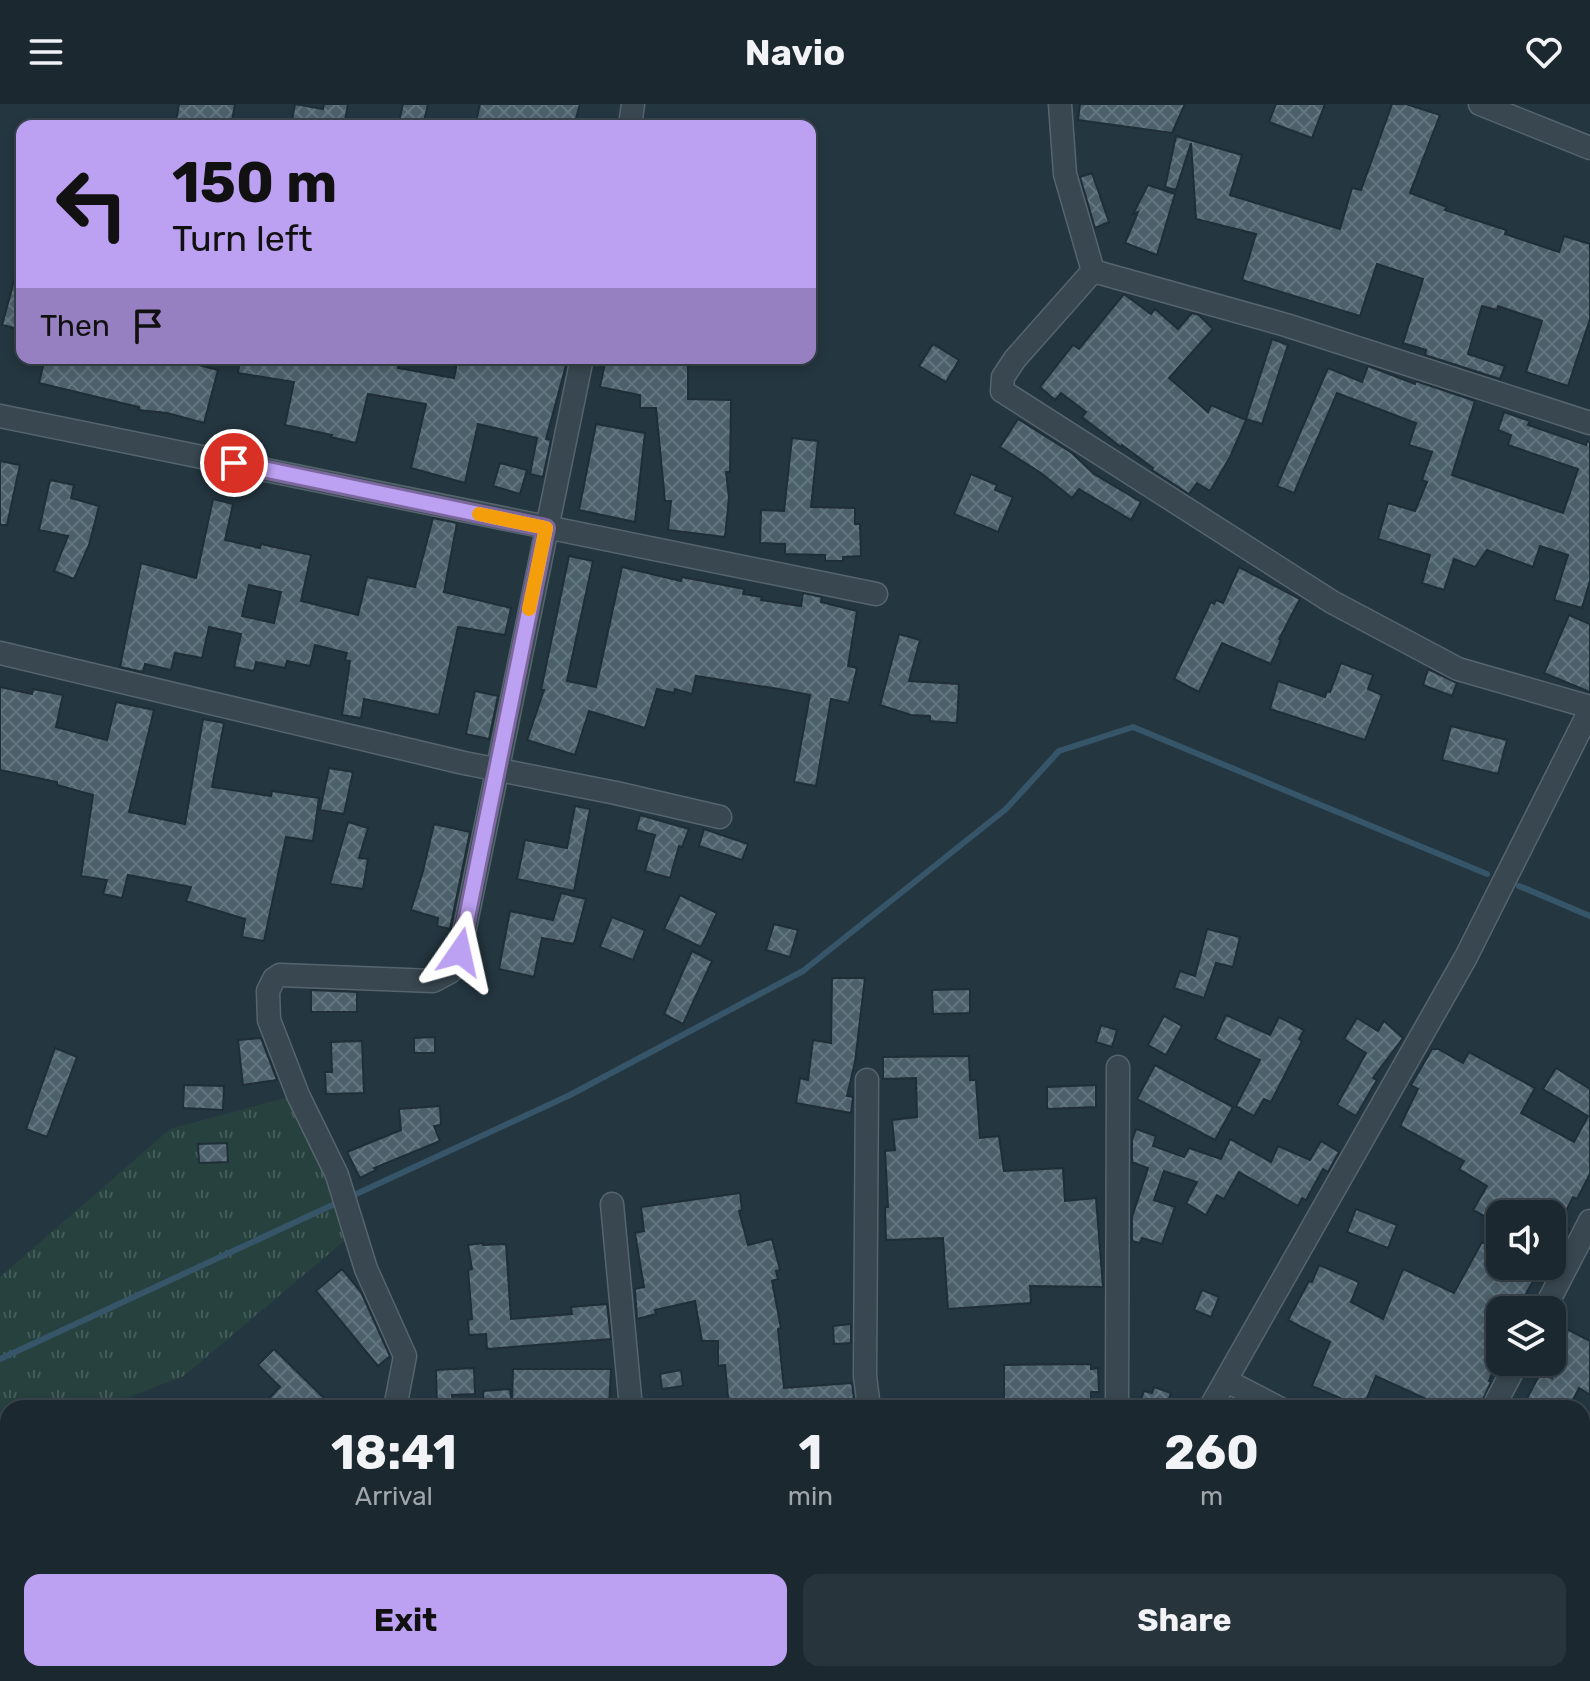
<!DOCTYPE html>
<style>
body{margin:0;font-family:Rubik,sans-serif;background:#28343c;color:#f1f3f6;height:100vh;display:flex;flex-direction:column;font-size:30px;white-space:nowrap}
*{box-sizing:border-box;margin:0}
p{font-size:26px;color:#a0a6ab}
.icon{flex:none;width:44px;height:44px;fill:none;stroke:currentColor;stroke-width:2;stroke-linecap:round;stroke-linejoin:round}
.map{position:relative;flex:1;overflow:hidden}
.details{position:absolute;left:0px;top:1296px;width:1590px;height:282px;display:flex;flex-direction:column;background:#1b2830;border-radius:24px 24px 0 0;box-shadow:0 4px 12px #0003,0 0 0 2px #39444c}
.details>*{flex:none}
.guide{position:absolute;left:16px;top:16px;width:800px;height:244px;border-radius:16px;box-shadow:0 4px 12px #0003,0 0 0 2px #39444c;background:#bca0f2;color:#111;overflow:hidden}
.fabs{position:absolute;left:1486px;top:1096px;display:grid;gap:16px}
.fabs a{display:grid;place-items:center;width:80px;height:80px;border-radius:16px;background:#1b2830;box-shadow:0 4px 12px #0003,0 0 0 2px #39444c;font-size:40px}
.pin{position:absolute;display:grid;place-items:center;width:68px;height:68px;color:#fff;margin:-34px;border:4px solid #fff;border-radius:50%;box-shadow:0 2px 8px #0007}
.me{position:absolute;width:88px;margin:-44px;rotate:11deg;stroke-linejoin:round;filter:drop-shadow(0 0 6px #0008)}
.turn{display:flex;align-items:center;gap:28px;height:168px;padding:0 24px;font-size:36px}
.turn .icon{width:104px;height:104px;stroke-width:2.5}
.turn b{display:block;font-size:56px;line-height:68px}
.then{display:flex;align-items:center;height:76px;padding:0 24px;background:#0003;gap:16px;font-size:30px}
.eta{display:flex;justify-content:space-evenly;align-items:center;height:136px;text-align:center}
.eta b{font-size:48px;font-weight:700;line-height:56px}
.cta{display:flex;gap:16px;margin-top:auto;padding:16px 24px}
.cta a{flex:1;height:92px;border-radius:16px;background:#bca0f2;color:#111;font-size:32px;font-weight:700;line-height:92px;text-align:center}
.cta a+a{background:#28343c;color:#f1f3f6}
header{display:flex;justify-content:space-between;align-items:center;height:104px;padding:0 24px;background:#1b2830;font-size:36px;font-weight:700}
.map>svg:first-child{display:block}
</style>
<header><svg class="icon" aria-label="menu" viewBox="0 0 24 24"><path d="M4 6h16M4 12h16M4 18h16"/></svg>Navio<svg class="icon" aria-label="heart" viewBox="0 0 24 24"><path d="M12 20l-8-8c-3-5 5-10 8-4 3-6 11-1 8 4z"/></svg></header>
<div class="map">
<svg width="1590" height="1577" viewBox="0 0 1590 1577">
<defs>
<pattern id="grass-tufts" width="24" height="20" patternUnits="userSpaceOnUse" patternTransform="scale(2)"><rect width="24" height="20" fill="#26413e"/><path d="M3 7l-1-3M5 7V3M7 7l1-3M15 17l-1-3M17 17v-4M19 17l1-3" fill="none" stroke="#435b59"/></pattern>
<pattern id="building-cross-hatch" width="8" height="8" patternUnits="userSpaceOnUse" patternTransform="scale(2)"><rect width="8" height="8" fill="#4c606b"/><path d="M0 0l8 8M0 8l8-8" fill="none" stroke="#63757f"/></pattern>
</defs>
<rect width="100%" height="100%" fill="#243640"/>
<polygon fill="url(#grass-tufts)" points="292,992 362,1122 184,1272 100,1304 8,1304 8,1339 0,1342 0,1173 170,1025"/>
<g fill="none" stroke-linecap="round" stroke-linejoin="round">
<g stroke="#375568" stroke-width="6">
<polyline points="1519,782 1590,812"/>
<polyline points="0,1255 570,991 803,867 1006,705 1059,647 1133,623 1487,770"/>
</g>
</g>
<g fill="url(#building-cross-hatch)" stroke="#1f2e37" stroke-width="2" fill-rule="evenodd">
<polygon points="179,0 235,0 231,22 175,22"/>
<polygon points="295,0 323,5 324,0 348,0 344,22 291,22"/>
<polygon points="403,0 428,0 423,22 398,22"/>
<polygon points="480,0 580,0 574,22 475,22"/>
<polygon points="1080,0 1185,0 1172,29 1078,16"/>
<polygon points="1276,0 1325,0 1312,34 1269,18"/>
<polygon points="1392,0 1406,0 1440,11 1410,89 1447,103 1445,106 1506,126 1505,130 1559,148 1564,132 1590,140 1590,215 1568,282 1526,268 1542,217 1498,202 1497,206 1482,202 1468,250 1505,262 1500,275 1425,251 1426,246 1403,239 1423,175 1377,160 1360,212 1242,176 1256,130 1196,115 1191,39 1176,86 1165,83 1176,32 1242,51 1230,91 1340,125 1352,84 1361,86"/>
<polygon points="1092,69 1109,118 1095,124 1080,73"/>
<polygon points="1148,81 1175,90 1157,151 1125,139 1138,108 1133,110"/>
<polygon points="17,166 22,166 22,226 2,221"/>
<polygon points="1124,190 1151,210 1155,205 1178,225 1192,209 1199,211 1213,225 1169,274 1208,308 1211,301 1246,316 1230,353 1210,387 1197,379 1189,390 1152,366 1153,364 1122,341 1121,343 1082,313 1086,308 1061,289 1055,296 1040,283 1073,241 1079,245"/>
<polygon points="1272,235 1288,241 1262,320 1246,315"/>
<polygon points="933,240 959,256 946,278 919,262"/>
<polygon points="45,254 153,254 186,261 187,258 218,266 204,319 167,309 139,306 139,303 39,279"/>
<polygon points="240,254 400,254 398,264 454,274 458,254 568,254 546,335 551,336 543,373 530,370 537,334 478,320 465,379 411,364 426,300 368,290 356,339 331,333 332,331 285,321 294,278 238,269"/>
<polygon points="606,254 631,254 630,261 688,260 688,295 731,296 730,368 726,368 729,394 725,433 668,426 671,397 665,397 656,304 640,304 640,291 600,283"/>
<polygon points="1368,262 1415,280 1416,277 1475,297 1452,371 1563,409 1578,365 1508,341 1511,331 1498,326 1504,308 1530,317 1528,321 1586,341 1587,337 1590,338 1590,477 1582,504 1554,496 1568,451 1540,442 1533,463 1487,446 1475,463 1454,455 1444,486 1422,479 1430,451 1378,435 1388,399 1415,407 1427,378 1422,376 1432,348 1409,341 1416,319 1337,289 1294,389 1277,382 1328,264 1362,278"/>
<polygon points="1018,315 1072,349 1094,370 1141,398 1131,416 1079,385 1072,394 1041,369 1000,343"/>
<polygon points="596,320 645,329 635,418 579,406"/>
<polygon points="792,334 818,337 811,403 855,404 855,420 860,420 861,452 843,453 843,457 825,457 825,451 785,450 785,440 760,439 761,406 784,407"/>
<polygon points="0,357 20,361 7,421 0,421"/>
<polygon points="500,359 527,366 520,390 493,382"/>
<polygon points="971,370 997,381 995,386 1013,393 998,428 954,410"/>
<polygon points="50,376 74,381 71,394 99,402 89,441 74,475 54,467 68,432 39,426"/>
<path d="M213 395 233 400 225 436 260 444 261 440 311 451 301 497 358 511 367 473 415 483 433 414 457 419 444 488 511 504 505 531 458 523 439 611 364 595 361 614 342 611 350 557 345 556 347 549 315 541 310 562 287 557 285 564 256 558 254 567 234 563 241 530 209 523 202 554 175 549 171 566 145 560 143 568 120 563 141 459 196 474ZM249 481 281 488 274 519 242 512Z"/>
<polygon points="569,452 593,457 567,577 596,583 622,463 681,477 682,473 744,485 743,490 762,493 761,496 801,502 803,489 822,493 821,498 857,507 848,562 857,564 849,599 831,595 816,682 794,678 810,591 785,586 696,572 692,590 675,585 674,589 657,585 645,624 589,607 575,651 527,636 544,586 541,586"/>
<polygon points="1239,463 1300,495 1279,535 1281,536 1271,560 1222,539 1199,588 1174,575 1211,498 1214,500 1216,496 1223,499"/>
<polygon points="1569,511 1590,520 1590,588 1544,569"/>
<polygon points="899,530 920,536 909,577 959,580 957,619 930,617 930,612 911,611 880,601"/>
<polygon points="1341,559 1373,571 1368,585 1382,591 1365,636 1270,605 1278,577 1325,593 1327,587 1330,588"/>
<polygon points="1428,565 1457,579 1452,592 1423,581"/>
<polygon points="0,583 32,590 33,585 63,591 56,623 107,636 116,598 154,606 129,708 185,720 203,615 224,619 212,683 271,692 272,687 319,694 313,737 286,733 264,837 242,833 245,815 186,797 191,783 128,771 122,794 103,790 107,776 81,772 93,691 57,681 57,678 0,666"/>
<polygon points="475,587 498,592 489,635 466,630"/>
<polygon points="1451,622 1507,636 1498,670 1442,656"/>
<polygon points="329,664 353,668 344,710 320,706"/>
<polygon points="575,702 590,705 574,787 517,775 525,736 567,744"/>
<polygon points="640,711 689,725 682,743 679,742 670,774 645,767 655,731 636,726"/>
<polygon points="348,718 368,724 359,754 368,755 363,785 330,780"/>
<polygon points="434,720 470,728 450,825 437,822 438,814 411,806 423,767"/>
<polygon points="704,725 748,740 742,756 699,742"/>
<polygon points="561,789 586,795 574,840 542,834 534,873 499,865 510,807 553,816"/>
<polygon points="680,791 717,809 701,843 664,825"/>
<polygon points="612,813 645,826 633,856 600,843"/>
<polygon points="774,820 798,826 790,853 766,846"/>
<polygon points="1207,825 1240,833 1233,863 1216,859 1204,894 1174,884 1180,867 1195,872"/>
<polygon points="692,847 712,857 683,920 664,910"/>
<polygon points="832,874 865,874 855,958 847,992 853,993 851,1009 796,999 800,974 808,976 813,936 831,939"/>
<polygon points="970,885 970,909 933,910 932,886"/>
<polygon points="311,886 357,888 357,908 311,908"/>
<polygon points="1226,911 1270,931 1279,913 1304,926 1299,935 1302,937 1271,998 1264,995 1254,1012 1236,1002 1260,956 1215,935"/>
<polygon points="1164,912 1182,922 1166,951 1148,941"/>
<polygon points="1357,914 1378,927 1384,917 1403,934 1373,974 1377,976 1356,1012 1337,1001 1366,949 1344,935"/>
<polygon points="1101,921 1117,926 1112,943 1096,938"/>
<polygon points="435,933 435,949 414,949 414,934"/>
<polygon points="261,934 277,976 243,981 238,936"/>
<polygon points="362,937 364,989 326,990 325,968 332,968 331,938"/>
<polygon points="55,944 77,953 47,1033 26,1025"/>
<polygon points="1432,945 1438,945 1463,959 1469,948 1535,984 1521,1009 1574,1038 1588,1012 1543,985 1556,964 1590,985 1590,1070 1577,1095 1573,1093 1559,1121 1570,1126 1559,1146 1552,1143 1552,1110 1500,1110 1500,1120 1484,1112 1473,1106 1487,1082 1459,1065 1464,1057 1400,1022 1418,985 1411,981"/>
<polygon points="969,952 970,976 976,976 980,1034 999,1032 1004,1067 1063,1064 1065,1097 1096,1094 1103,1183 1030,1182 1031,1199 948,1205 943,1134 886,1136 885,1103 888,1103 885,1047 895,1046 892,1016 917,1013 916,974 883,975 883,953"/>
<polygon points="1155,961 1233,1003 1215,1036 1137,995"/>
<polygon points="184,981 224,982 223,1006 183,1004"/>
<polygon points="1096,981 1096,1003 1047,1005 1047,983"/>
<polygon points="440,1002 441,1021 434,1022 440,1037 374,1064 376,1066 360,1074 347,1048 401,1026 399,1005"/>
<polygon points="1136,1025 1156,1032 1153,1042 1184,1053 1189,1044 1221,1055 1230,1035 1271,1058 1278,1042 1310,1056 1321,1037 1339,1048 1328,1068 1323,1065 1306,1096 1302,1094 1298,1102 1239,1068 1224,1095 1217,1091 1206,1111 1186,1099 1197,1078 1164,1067 1154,1096 1175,1103 1162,1140 1142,1134 1140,1139 1132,1137 1132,1113 1148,1064 1132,1058 1132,1036"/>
<polygon points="227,1039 228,1058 199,1059 198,1040"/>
<polygon points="740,1089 742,1106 739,1107 748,1141 772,1135 780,1166 776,1167 778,1175 772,1177 781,1224 778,1225 784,1284 852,1279 855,1304 729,1304 725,1261 718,1262 718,1237 702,1237 695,1197 655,1206 656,1210 637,1215 635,1185 644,1183 635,1129 644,1127 641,1103"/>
<polygon points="1356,1105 1397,1121 1388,1144 1347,1128"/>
<polygon points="1482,1138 1500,1148 1500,1162 1526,1162 1538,1168 1517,1206 1500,1206 1500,1247 1489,1277 1491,1278 1479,1304 1446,1304 1376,1272 1363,1304 1312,1282 1330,1238 1288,1216 1309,1177 1312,1178 1319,1161 1359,1178 1351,1198 1383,1215 1403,1165 1454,1189"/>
<polygon points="483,1139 483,1141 506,1140 511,1215 572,1210 571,1203 607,1200 611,1235 487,1245 486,1230 469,1231 468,1216 472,1215 468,1166 472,1165 468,1141"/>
<polygon points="342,1165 361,1188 390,1252 378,1262 316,1187"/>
<polygon points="1202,1186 1219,1193 1211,1213 1194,1206"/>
<polygon points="851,1220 851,1239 834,1240 833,1222"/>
<polygon points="1563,1223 1590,1237 1590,1291 1579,1284 1569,1304 1522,1304 1541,1268 1552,1274 1552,1244"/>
<polygon points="274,1245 334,1304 260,1304 280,1283 258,1261"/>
<polygon points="1091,1260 1091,1265 1098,1264 1099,1288 1091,1288 1091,1300 1004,1304 1004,1261"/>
<polygon points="474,1264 475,1290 452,1291 453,1304 437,1304 436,1266"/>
<polygon points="513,1265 611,1265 609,1304 594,1304 594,1298 535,1295 535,1298 512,1297"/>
<polygon points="681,1266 683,1282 662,1285 660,1270"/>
<polygon points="1154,1283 1171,1289 1169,1295 1187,1301 1186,1304 1138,1304 1144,1287 1152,1289"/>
<polygon points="510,1285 512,1304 484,1304 483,1287"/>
</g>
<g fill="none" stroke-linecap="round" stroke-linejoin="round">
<defs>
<g id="minor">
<polyline points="1060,0 1065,70 1093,167 1286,221 1590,319"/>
<polyline points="1480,0 1590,44"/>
<polyline points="630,22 633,0"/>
<polyline points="1093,167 1015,255 1003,273 1002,287 1332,498 1458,565 1590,603"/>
<polyline points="0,312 876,490"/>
<polyline points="0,549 464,659 616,689 720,713"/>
<polyline points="867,976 865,1272 869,1304"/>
<polyline points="612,1100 631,1304"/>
<polyline points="1544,1206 1590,1117"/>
<polyline points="1227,1277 1279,1304"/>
<polyline points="395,1304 405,1252 366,1165 337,1071 298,991 269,916 268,887 274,875 280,871 433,877 450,868 460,848 582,254"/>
<polyline points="1117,1304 1118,963"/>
<polyline points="1210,1304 1466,853 1590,606"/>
<polyline points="1493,1304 1517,1258"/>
<polyline points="1582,1468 1590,1473"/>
<polyline points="162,1570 175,1577"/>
<polyline points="196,1577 202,1570"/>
<polyline points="1056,1577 1060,1570"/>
<polyline points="1344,1577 1348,1570"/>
</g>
</defs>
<use href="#minor" stroke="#56656d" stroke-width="25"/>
<use href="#minor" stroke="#384750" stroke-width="22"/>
</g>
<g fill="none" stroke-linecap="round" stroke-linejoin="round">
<defs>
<polyline id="route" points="234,359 546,424 460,848"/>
</defs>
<use href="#route" stroke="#7a689d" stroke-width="20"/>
<use href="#route" stroke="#bca0f2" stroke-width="14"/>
<polyline stroke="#f59e0b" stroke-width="14" points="479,410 546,424 529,505"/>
</g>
</svg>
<div class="fabs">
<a><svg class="icon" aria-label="sound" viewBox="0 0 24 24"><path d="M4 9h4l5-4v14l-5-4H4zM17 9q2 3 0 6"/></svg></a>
<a><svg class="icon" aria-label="layers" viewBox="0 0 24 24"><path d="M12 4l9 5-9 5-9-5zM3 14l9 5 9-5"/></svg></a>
</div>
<div class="pin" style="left:234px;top:359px;background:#d93025"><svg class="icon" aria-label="arrive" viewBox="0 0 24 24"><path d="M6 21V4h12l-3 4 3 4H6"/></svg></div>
<svg class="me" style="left:460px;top:848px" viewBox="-20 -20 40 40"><path d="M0-17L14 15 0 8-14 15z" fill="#bca0f2" stroke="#fff" stroke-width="4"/></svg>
<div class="guide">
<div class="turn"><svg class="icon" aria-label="left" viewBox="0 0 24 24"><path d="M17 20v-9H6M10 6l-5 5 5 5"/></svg><div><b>150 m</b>Turn left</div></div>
<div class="then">Then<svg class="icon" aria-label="arrive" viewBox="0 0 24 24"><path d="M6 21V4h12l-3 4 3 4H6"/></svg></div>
</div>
<section class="details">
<div class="eta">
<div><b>18:41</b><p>Arrival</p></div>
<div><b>1</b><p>min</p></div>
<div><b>260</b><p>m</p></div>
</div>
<div class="cta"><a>Exit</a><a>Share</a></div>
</section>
</div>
